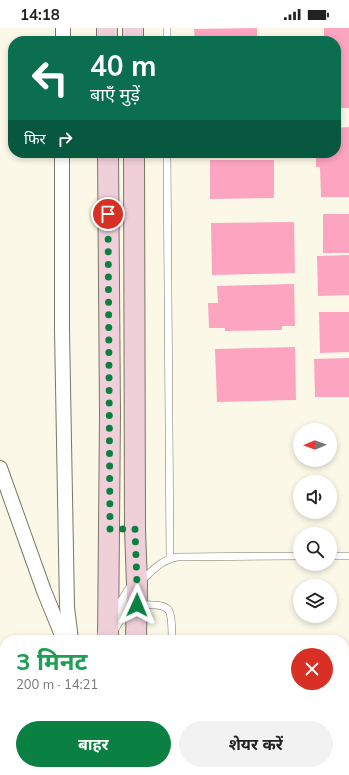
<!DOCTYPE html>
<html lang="hi">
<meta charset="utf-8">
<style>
body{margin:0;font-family:Mulish,"Noto Sans Devanagari",sans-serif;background:#f2f2f2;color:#222;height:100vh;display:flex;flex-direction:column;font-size:15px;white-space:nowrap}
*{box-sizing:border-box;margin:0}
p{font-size:13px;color:#767676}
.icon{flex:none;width:22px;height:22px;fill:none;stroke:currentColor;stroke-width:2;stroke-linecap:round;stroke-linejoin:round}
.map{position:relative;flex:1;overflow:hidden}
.drawer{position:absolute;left:0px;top:607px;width:349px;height:140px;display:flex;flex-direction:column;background:#fff;border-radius:16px 16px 0 0;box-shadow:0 2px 6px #0003}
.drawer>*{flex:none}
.banner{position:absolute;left:8px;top:8px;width:333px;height:122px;border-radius:16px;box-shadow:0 2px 6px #0003;background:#0b6e4f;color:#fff;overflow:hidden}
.needle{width:26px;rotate:269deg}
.buttons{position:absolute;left:293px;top:395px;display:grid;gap:8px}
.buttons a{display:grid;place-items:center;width:44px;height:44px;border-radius:50%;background:#fff;box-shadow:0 2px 6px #0003;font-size:20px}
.pin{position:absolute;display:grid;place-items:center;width:34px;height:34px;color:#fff;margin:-17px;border:2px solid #fff;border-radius:50%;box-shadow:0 1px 4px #0007}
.me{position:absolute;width:44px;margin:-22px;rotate:1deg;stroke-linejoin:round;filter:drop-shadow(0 0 3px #0008)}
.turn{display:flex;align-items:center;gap:14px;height:84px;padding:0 16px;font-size:18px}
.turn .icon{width:52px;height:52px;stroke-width:2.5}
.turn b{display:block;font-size:28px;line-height:34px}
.then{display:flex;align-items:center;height:38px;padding:0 16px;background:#0003;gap:8px;font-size:15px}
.round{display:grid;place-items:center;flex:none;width:42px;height:42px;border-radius:21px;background:#f2f2f2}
.summary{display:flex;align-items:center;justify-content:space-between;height:68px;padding:0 16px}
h1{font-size:24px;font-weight:700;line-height:30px;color:#1e9e55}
.primary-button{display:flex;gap:8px;margin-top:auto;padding:8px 16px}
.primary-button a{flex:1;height:46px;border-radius:24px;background:#0b8043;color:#fff;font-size:16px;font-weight:700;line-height:46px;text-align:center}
.primary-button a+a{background:#f2f2f2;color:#222}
.status{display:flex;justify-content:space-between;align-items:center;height:28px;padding:0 20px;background:#fff;direction:ltr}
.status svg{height:11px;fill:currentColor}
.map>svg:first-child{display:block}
</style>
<div class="status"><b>14:18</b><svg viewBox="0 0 49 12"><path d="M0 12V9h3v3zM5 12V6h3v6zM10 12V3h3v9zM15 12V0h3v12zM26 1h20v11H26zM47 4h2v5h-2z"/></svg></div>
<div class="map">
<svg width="349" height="747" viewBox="0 0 349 747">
<rect width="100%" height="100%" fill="#fbf8e7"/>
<g fill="#fda4c1">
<polygon points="257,0 257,13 195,13 194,1"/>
<polygon points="324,0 349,0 349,80 336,80 336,13 324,13"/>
<polygon points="349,99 349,169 321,169 320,139 316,139 316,125 336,125 336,100"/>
<polygon points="210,132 274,132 274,170 210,171"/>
<rect x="323" y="186" width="26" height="39"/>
<polygon points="294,194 295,245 212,247 211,195"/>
<polygon points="349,227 349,267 318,268 317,228"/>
<polygon points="294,256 295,298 282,298 282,302 225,303 225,300 209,300 208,275 218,275 217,258"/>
<polygon points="319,284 349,284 349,324 320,325"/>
<polygon points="295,319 296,372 217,374 215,321"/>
<polygon points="349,330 349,369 315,369 314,331"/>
</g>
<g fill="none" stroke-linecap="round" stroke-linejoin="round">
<defs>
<g id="service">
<polyline points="167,0 167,13"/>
<polyline points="167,125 170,530"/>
<polyline points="330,528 349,528"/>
<path d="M141 553C152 543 161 532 177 529L300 528"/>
<path d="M139 577C146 577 165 575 169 583 172 588 172 606 172 612"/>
<polyline points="172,742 172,747"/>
</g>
<g id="minor">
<polyline points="63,13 63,0"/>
<polyline points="62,125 62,302 67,579 71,612"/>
<polyline points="0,440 44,563 64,612"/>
<polyline points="76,742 76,747"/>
</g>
<g id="tertiary">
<polyline points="106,606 109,601 137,557"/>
<polyline points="0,656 5,657"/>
</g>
<g id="secondary">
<polyline points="107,0 107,13"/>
<polyline points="133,0 133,13"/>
<polyline points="108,125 110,385 108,612"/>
<polyline points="134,125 135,501 137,557 136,612"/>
<polyline points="135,742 135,747"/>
<polyline points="106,747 106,742"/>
</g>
</defs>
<use href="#service" stroke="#7a7767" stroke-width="8"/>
<use href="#minor" stroke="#7a7767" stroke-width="16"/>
<use href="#tertiary" stroke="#7a7767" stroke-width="18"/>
<use href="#secondary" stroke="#7a7767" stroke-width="22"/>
<use href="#service" stroke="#fff" stroke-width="7"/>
<use href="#minor" stroke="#fff" stroke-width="14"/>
<use href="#tertiary" stroke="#fff" stroke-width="17"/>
<use href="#secondary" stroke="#efd0d9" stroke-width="20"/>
</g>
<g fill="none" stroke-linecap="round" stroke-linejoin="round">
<polyline stroke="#0b8043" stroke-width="7" stroke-dasharray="0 12.6" points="108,186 110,501 135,501 137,557 137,577"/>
</g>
</svg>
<div class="buttons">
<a><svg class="needle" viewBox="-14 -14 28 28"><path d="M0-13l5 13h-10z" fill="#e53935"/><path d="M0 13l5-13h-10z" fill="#767676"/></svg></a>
<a><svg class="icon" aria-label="sound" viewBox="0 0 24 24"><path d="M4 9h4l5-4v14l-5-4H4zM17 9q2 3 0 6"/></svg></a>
<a><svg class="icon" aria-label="search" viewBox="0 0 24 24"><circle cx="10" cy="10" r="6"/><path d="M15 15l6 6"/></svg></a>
<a><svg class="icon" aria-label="layers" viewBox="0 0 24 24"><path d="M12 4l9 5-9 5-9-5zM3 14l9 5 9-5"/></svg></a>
</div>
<div class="pin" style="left:108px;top:186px;background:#d93025"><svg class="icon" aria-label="arrive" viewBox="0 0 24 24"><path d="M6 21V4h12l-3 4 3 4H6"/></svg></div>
<svg class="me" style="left:137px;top:577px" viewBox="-20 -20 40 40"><path d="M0-17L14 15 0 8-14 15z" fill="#0b8043" stroke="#fff" stroke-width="4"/></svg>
<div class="banner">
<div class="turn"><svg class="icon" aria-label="left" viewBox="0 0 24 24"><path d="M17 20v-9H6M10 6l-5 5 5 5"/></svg><div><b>40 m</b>बाएँ मुड़ें</div></div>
<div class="then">फिर<svg class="icon" aria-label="right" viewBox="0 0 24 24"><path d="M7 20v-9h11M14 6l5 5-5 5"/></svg></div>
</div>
<section class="drawer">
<div class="summary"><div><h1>3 मिनट</h1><p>200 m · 14:21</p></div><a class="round" style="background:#d93025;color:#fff"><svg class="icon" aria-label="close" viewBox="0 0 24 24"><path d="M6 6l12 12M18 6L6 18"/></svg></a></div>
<div class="primary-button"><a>बाहर</a><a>शेयर करें</a></div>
</section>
</div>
